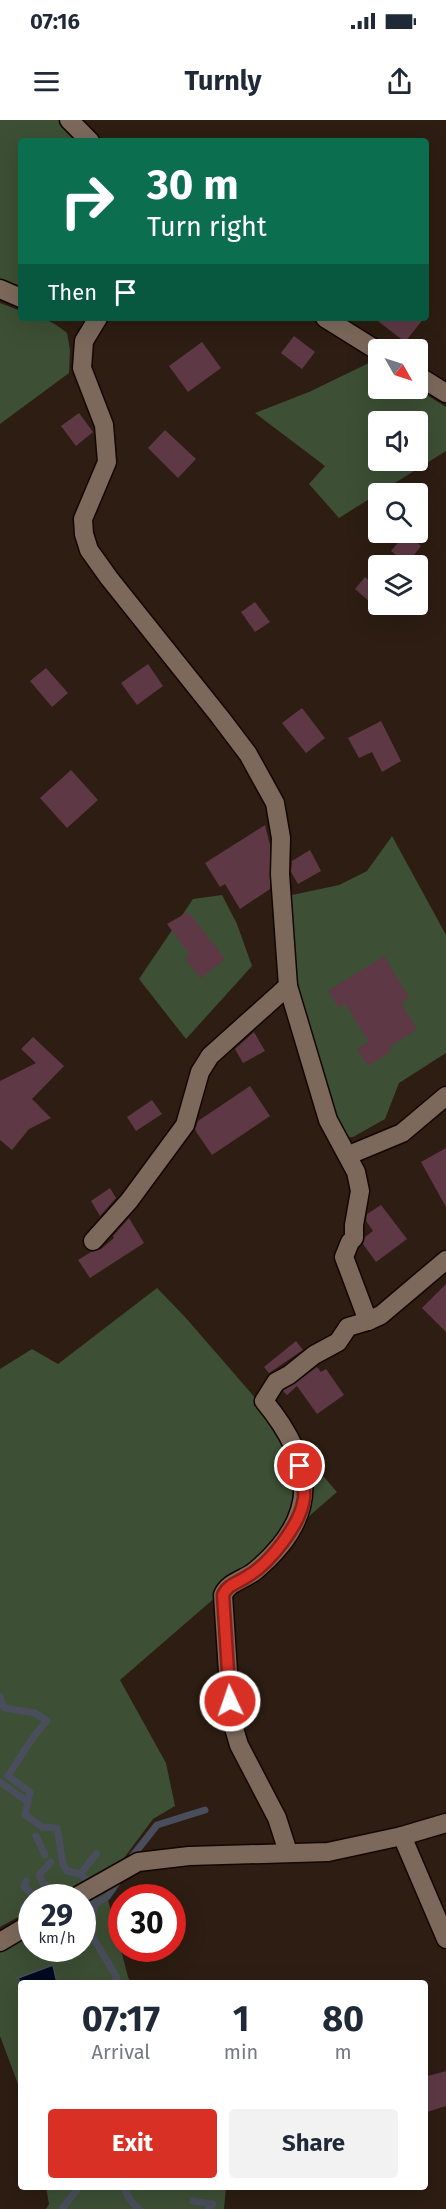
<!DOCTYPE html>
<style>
body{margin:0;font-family:"Fira Sans",sans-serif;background:#f2f2f3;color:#1f2937;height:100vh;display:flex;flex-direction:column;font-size:22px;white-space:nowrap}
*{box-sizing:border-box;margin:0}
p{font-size:20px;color:#747a83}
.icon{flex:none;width:33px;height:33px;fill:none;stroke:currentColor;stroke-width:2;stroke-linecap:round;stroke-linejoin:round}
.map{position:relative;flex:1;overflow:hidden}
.panel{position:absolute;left:18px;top:1860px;width:410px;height:210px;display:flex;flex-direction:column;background:#fff;border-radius:6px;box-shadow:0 6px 24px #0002}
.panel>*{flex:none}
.top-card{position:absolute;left:18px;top:18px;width:411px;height:183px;border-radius:6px;box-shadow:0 6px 24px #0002;background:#0b6e4f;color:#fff;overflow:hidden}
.needle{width:39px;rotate:129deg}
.buttons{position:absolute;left:368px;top:219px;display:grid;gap:12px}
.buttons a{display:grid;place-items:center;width:60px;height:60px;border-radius:6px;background:#fff;box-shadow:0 6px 24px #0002;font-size:30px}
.speed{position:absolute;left:18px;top:1764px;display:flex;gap:12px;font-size:30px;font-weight:700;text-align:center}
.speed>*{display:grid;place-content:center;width:78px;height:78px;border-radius:50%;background:#fff;box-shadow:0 6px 24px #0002;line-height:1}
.speed small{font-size:15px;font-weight:400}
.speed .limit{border:9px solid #d22;background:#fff;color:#111}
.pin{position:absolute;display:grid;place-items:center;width:51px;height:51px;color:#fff;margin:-26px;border:3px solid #fff;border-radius:50%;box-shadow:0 2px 6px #0007}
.me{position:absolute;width:66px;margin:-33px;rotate:357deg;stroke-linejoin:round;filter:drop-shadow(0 0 4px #0008)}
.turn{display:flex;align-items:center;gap:21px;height:126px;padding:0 30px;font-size:27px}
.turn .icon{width:78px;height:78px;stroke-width:2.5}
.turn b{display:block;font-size:42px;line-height:51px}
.then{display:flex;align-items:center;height:57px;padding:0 30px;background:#0003;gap:12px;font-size:22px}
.eta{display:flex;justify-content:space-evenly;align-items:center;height:102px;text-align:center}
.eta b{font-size:36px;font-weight:700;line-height:42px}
.cta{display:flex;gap:12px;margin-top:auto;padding:12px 30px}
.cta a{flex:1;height:69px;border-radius:6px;background:#d93025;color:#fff;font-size:24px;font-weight:700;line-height:69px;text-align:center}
.cta a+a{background:#f2f2f3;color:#1f2937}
.status{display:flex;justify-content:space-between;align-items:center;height:42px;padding:0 30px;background:#fff;direction:ltr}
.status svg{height:16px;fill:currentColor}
header{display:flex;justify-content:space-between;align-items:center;height:78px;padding:0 30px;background:#fff;font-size:27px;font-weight:700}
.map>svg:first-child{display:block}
</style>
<div class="status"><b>07:16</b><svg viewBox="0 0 49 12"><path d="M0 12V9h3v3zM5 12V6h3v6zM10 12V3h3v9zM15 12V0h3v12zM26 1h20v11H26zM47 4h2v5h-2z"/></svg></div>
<header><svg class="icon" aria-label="menu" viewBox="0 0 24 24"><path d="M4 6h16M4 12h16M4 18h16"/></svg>Turnly<svg class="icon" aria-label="share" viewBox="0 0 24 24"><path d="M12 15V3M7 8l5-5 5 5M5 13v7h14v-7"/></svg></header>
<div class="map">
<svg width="446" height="2089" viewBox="0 0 446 2089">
<rect width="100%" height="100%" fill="#2d1d12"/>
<g fill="#3d4f35" fill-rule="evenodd">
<polygon points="0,0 62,0 84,21 21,21 21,173 0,163"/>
<path d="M0 183 21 191V198C43 198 50 199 67 213L70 230 69 253 0 304Z"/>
<path d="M373 241 378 244V268L417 269 446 287V331L339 398 309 364 325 346 255 293 309 272ZM378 302H417V340H378Z"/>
<polygon points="392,716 446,815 446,933 399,963 385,999 353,1017 339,1018 311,927 278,778 339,765 367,751"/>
<polygon points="222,775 237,804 252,846 186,919 139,859 193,779"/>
<polygon points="157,1168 185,1197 337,1372 120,1560 166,1643 175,1686 153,1699 121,1742 57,1777 32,1778 31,1790 0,1807 0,1249 32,1229 58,1244"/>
<polygon points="105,1768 128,1857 131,1863 57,1863 53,1846 19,1858 21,1864 21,1972 0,1916 0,1828 31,1810 32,1828 82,1828 83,1780"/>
<polygon points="46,2067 226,2067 224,2089 46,2089 49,2084"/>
</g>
<polygon fill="#000b21" stroke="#4a4e5c" stroke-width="1.5" points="53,1845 57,1863 21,1864 18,1858"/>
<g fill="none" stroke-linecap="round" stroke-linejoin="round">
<g stroke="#4a4e5c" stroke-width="7">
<path d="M0 1577 4 1588 35 1593 47 1601C31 1617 21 1637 8 1656L30 1672 25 1695 42 1707 57 1708 63 1744 67 1751 80 1754 89 1762"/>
<polyline points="0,1662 28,1682"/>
<polyline points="36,1716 45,1735"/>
<polyline points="131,1738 157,1705 205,1690"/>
<polyline points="80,1754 97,1733"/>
<polyline points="26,1761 24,1766 36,1778"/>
<polyline points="37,1778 44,1772"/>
<polyline points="48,1778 55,1772 43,1763 39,1755 51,1742"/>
<polyline points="95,1780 91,1807 94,1819 117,1858 114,1863"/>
<polyline points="94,1785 107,1777 119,1760"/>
<polyline points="24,1786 32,1781"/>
<polyline points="31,1792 32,1791"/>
<path d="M125 2067C125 2076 133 2083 139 2089"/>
<polyline points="193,2081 213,2084 209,2089"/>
<polyline points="62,2089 79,2067"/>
</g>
</g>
<g fill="#5e3945">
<polygon points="374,198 424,198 405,222"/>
<polygon points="294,216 315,232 302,249 281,233"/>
<polygon points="202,222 221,248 188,272 169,246"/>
<polygon points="79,293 93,312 76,326 61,306"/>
<polygon points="165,310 196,339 178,358 148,328"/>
<polygon points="406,413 421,426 407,444 391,431"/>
<polygon points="365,457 378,468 378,489 355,469"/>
<polygon points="255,482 270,502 255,512 241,492"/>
<polygon points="148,544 163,566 137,585 121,563"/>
<polygon points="46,548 68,573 52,587 30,561"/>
<polygon points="302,588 325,618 306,633 282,603"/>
<polygon points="381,601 401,641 382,652 372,632 359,638 348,618"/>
<polygon points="71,650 98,680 67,708 40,678"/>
<polygon points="265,705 270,725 270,769 240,789 225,764 220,767 205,743"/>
<polygon points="310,730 321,751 298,764 291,752 292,741"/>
<polygon points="188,792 225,839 201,858 185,839 190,835 167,804"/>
<polygon points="384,836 409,878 401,883 417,909 389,927 391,931 368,946 357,929 369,922 345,883 339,888 328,871"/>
<polygon points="254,912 265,931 243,943 235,929"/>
<polygon points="33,917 64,946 32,979 51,998 29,1009 12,1030 0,1020 0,961 36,943 21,929"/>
<polygon points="250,966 270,996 212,1035 195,1010 198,1001"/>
<polygon points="152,980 162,994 136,1011 127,997"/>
<polygon points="446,1028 446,1087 421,1042"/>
<polygon points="110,1068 116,1078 100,1096 91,1081"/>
<polygon points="381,1085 407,1119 376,1142 363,1124 365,1117 373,1111 366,1101 367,1094"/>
<polygon points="129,1098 144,1123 90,1158 78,1140 91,1132 101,1129 114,1118 113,1116"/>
<polygon points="446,1164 446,1212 422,1188"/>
<polygon points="296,1221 303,1230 269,1253 264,1247"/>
<polygon points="317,1247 321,1252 326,1249 344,1275 317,1294 297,1266 287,1275 283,1271"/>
<polygon points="446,1951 446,1986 424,1993 424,1957"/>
</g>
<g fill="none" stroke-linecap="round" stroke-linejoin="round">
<defs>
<g id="street">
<polyline points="69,0 90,21"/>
<polyline points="0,169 21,178"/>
<path d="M98 198 84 221 82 248 104 305 107 342 83 399 84 414 89 430 109 458 220 597 248 634 275 683 281 718 280 754 288 866 328 1000 356 1052 360 1071 354 1105V1118L350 1122 344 1137 368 1201 348 1207 338 1222 314 1235 289 1255 276 1262 264 1281C315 1343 321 1396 255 1451 244 1460 228 1462 223 1475L231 1598 239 1625 277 1698 288 1732"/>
<polyline points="325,198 378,231"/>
<polyline points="417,255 446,273"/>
<polyline points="349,1035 402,1013 446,976"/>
<polyline points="93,1121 129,1081 185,1005 200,952 210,936 288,866"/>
<polyline points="368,1201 381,1195 446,1140"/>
<polyline points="402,1716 446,1819"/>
<polyline points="74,1778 138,1742 189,1736 328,1732 402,1716 446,1703"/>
<polyline points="0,1822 32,1803"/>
</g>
</defs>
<use href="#street" stroke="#140701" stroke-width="21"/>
<use href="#street" stroke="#7c695c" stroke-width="18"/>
</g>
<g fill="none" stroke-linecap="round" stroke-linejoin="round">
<defs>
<path id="route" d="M230 1581 223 1475C228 1464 238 1463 248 1456 270 1443 301 1404 304 1378 305 1367 302 1356 300 1346"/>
</defs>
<use href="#route" stroke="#8d1f18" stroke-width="15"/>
<use href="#route" stroke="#d93025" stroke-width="10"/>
</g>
</svg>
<div class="buttons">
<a><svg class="needle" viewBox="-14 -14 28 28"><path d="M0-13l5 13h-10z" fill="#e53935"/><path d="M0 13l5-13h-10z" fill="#747a83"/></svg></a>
<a><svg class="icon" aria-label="sound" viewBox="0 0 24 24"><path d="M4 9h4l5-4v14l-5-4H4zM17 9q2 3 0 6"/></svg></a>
<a><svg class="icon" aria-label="search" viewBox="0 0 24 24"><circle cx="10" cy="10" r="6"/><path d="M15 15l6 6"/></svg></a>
<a><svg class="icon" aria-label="layers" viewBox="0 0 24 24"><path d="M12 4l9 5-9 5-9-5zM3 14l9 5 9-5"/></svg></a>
</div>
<div class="speed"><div>29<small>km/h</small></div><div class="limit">30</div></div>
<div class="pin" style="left:300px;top:1346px;background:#d93025"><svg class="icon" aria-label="arrive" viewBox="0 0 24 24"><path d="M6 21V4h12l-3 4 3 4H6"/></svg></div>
<svg class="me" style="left:230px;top:1581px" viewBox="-20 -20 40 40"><circle r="17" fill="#d93025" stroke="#fff" stroke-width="3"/><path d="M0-11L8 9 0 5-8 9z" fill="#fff"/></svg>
<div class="top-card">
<div class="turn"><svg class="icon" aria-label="right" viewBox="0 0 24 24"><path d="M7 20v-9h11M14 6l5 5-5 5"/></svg><div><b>30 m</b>Turn right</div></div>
<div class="then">Then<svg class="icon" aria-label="arrive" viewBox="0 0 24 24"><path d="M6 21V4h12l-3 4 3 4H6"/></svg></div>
</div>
<section class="panel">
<div class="eta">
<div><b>07:17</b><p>Arrival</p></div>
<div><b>1</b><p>min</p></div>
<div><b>80</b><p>m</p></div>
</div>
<div class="cta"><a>Exit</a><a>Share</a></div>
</section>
</div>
